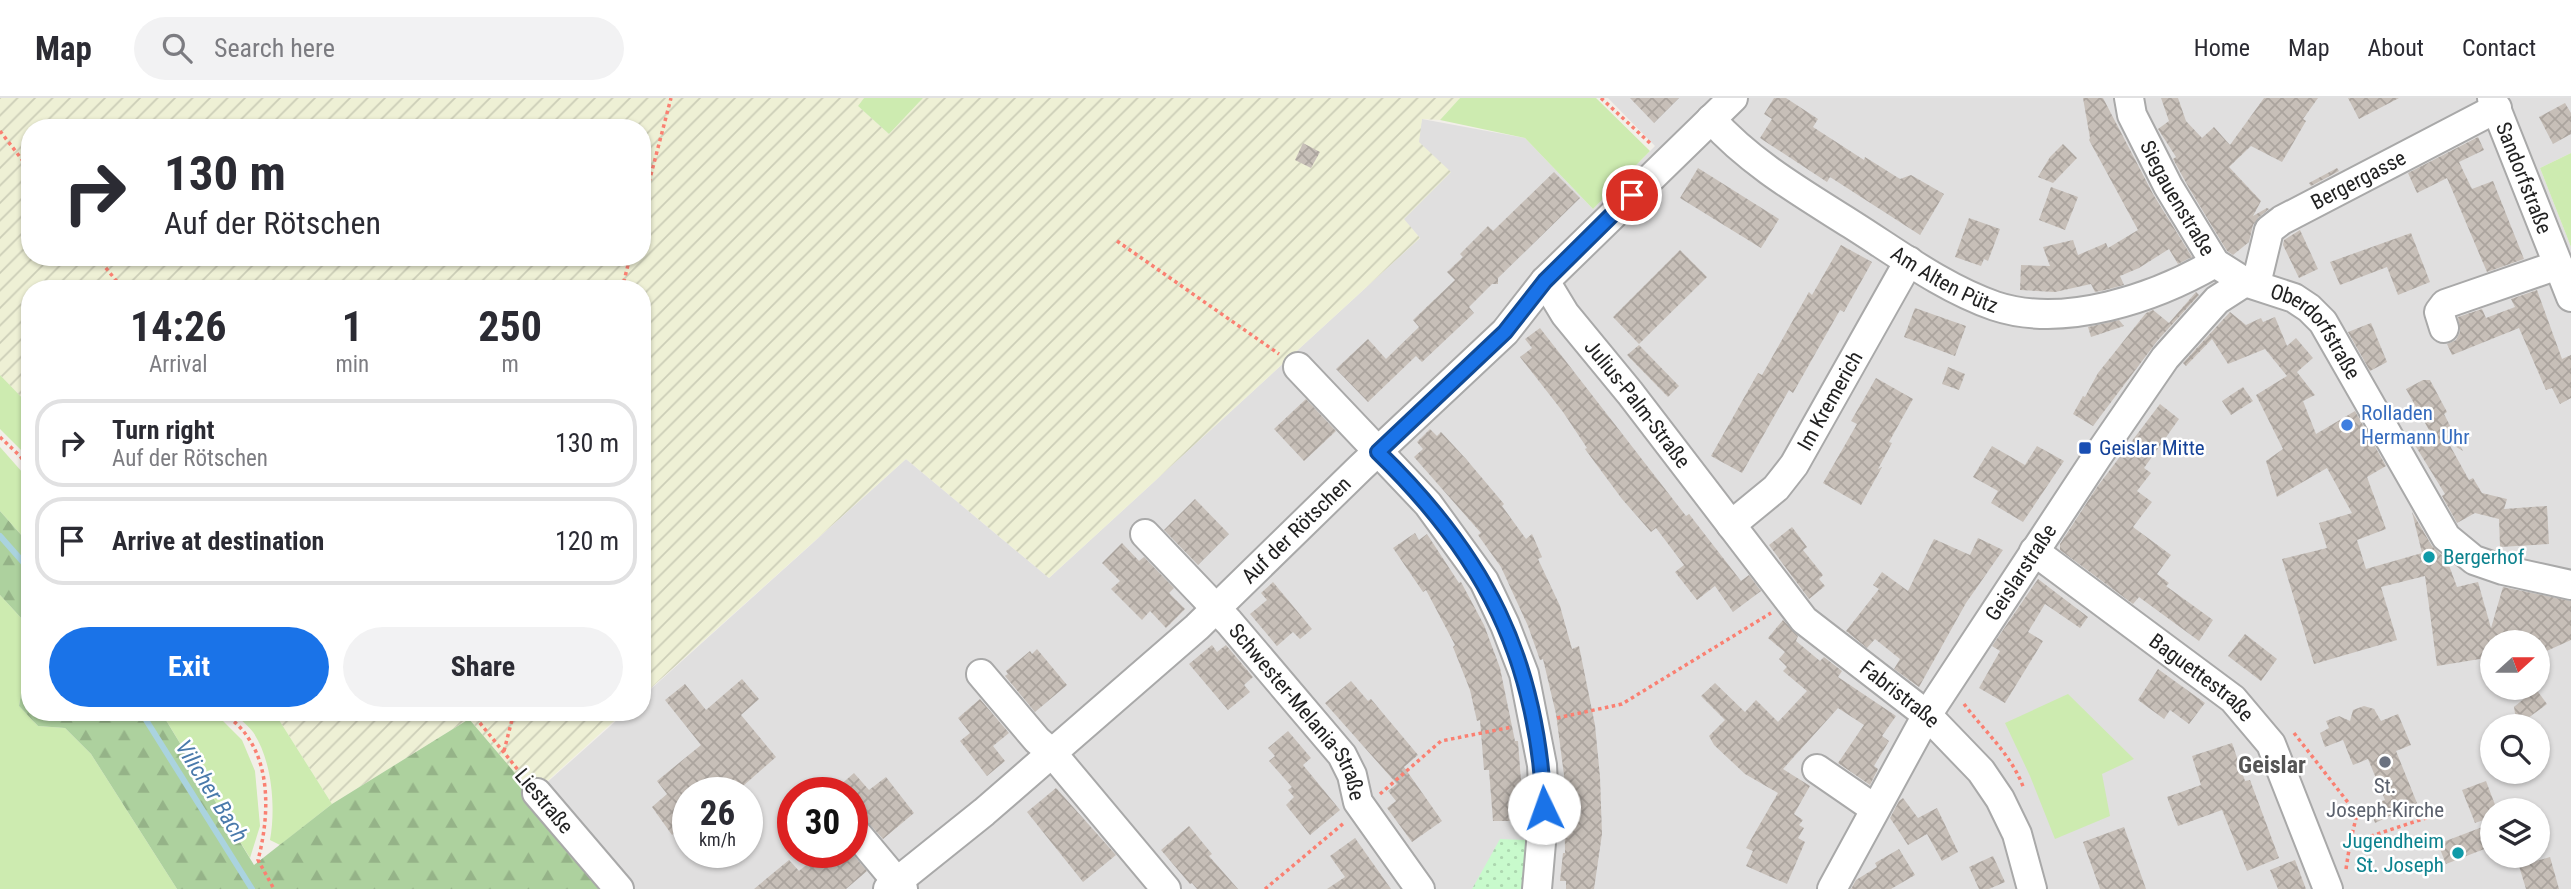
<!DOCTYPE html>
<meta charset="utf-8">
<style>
body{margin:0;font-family:"Roboto Condensed",sans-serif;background:#f2f2f3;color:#2b2b33;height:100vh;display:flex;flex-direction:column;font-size:26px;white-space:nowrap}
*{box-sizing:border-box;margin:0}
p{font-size:23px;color:#7c7c81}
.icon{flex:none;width:38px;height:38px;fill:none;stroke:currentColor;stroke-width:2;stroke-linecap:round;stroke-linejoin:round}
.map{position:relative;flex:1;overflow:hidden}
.panel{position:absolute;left:21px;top:182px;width:630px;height:441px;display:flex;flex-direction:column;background:#fff;border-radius:28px;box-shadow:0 2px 5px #0004}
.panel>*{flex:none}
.guide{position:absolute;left:21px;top:21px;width:630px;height:147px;border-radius:28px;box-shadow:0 2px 5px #0004;background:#fff;color:#2b2b33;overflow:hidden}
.needle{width:46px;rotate:69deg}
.tools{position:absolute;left:2480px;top:532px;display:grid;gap:14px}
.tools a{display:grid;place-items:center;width:70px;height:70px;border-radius:50%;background:#fff;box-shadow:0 2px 5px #0004;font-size:35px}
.speed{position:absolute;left:672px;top:679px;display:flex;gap:14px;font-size:35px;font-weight:700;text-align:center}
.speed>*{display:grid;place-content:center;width:91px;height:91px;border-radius:50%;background:#fff;box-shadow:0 2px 5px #0004;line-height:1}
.speed small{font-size:18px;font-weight:400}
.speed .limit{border:10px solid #d22;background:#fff;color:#111}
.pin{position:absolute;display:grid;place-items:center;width:60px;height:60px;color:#fff;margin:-30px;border:4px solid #fff;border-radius:50%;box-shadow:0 2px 7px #0007}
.me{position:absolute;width:77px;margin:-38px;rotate:357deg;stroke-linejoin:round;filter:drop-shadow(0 0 5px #0008)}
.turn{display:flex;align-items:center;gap:24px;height:147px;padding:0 28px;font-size:32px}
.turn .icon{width:91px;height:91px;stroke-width:2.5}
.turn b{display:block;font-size:49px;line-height:60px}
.eta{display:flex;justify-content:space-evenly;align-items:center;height:119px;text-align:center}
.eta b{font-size:42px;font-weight:700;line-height:49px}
.cta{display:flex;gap:14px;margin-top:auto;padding:14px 28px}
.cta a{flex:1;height:80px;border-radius:42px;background:#1a73e8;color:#fff;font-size:28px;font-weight:700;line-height:80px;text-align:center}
.cta a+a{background:#f2f2f3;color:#2b2b33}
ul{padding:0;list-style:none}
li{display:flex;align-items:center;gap:21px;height:88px;margin:0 14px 10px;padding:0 14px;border:4px solid #e1e1e2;border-radius:28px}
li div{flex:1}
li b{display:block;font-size:26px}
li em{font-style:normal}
header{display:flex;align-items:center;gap:42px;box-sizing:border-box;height:98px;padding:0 35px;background:#fff;border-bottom:2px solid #e1e1e2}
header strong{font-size:33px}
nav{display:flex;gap:38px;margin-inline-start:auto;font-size:24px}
.search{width:490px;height:63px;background:#f2f2f3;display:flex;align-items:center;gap:18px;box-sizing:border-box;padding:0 24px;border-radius:38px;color:#7c7c81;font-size:26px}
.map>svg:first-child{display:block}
</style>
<header>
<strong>Map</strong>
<div class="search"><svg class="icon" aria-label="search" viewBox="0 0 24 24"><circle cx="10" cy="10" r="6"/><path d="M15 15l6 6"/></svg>Search here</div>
<nav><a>Home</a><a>Map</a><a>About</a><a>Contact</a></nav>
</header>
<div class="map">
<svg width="2571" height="791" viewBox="0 0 2571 791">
<defs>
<pattern id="farmland-furrows" width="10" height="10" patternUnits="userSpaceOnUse" patternTransform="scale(1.75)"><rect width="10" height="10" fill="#eef0d5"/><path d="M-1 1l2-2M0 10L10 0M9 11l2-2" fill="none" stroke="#ccceb7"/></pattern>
<pattern id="forest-firs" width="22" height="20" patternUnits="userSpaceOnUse" patternTransform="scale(1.75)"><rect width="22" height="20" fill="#add19e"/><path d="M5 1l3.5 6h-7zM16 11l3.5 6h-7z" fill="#95b388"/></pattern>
<pattern id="park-dots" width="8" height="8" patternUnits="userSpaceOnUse" patternTransform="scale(1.75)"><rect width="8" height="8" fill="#c8facc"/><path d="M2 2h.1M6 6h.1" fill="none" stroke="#acd6af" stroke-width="1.8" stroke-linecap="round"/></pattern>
<pattern id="building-cross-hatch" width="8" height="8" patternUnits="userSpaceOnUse" patternTransform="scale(1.75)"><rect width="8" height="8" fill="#c7bfb8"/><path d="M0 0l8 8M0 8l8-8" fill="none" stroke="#aba49e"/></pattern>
</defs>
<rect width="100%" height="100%" fill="#f2efe9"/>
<path fill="#e0dfdf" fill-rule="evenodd" d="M1608 0H2571V55L2540 70 2571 149V791H609L534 696 626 614H642V599L906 361 1049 480 1420 140 1403 121 1422 21 1525 40 1593 111 1655 48ZM2492 544H2538V590H2492ZM2492 628H2538V674H2492ZM688 695H747V754H688ZM793 695H852V754H793ZM2492 712H2538V758H2492Z"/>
<g fill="url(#farmland-furrows)" fill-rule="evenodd">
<path d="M0 0H864L858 8 889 36 923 0H1460L1440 22 1422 21 1419 44 1451 74 1404 121 1420 140 1049 480 906 361 642 598V191H30V308L0 277ZM30 30H642V159H30Z"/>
<polygon points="274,614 624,614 533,696 469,621 332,706"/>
</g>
<g fill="#cdebb0">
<polygon points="864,0 923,0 889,36 858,8"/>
<polygon points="1460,0 1596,0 1650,53 1593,111 1525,40 1440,22"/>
<polygon points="2571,55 2571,149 2540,70"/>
<polygon points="0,277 30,308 30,361 0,331"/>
<polygon points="0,349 30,383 30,447 0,413"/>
<polygon points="0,497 23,522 27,560 19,608 38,628 65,630 91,656 177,791 0,791"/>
<polygon points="2068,596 2134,661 2102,676 2110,718 2055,741 2030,678 2005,625"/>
<polygon points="161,614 214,614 242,642 255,673 260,728 250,760"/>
<path d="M233 614H274L332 706 280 747 270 742C276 709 272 662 253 634 248 627 239 621 233 614Z"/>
</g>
<polygon fill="url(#forest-firs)" points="0,413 30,447 30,614 161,614 254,767 332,706 469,621 533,696 608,791 177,791 91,656 65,630 38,628 19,608 27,560 23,522 0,497"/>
<polygon fill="url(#park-dots)" points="1500,741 1529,742 1522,791 1472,791"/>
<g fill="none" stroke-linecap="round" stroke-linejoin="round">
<g stroke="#aad3df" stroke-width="6">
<polyline points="0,438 30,472"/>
<polyline points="141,614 252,791"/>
</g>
</g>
<g fill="url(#building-cross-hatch)">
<polygon points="1630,0 1679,0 1654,25"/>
<polygon points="1774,0 1786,0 1818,21 1813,29 1864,62 1865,59 1900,81 1911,77 1944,96 1920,137 1830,79 1827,84 1760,40 1772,21 1764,16"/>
<polygon points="2083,0 2103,0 2153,96 2192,159 2178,166 2169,151 2139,170 2120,178 2124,187 2105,192 2095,194 2091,186 2055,194 2020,192 2021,167 2050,168 2043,149 2073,142 2078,157 2106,145 2108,150 2138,132 2089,42 2090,40"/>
<polygon points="2161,0 2178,0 2186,23 2202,40 2214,29 2230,47 2264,0 2318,0 2303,21 2306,23 2282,64 2251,48 2229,69 2261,103 2253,118 2267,110 2269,111 2259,119 2253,127 2249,144 2233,157 2227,153 2189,90 2173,61 2176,59 2158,31 2169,23"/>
<polygon points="2348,0 2399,0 2359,21"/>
<polygon points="2565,5 2571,15 2571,36 2553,46 2539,19"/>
<polygon points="2478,39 2484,52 2459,64 2472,91 2493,83 2524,161 2487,174 2447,80 2417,95 2408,75"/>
<polygon points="1303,45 1320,54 1311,70 1295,62"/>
<polygon points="2063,46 2077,60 2053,85 2038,79 2050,59"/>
<polygon points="1698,70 1779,121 1761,150 1680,100"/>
<polygon points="2337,70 2339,73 2311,88 2309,85"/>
<polygon points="1554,74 1580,100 1498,180 1498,186 1492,186 1469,209 1474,215 1422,264 1416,258 1368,304 1336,271 1368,241 1386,261 1419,229 1413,222 1455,182 1447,174 1463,159 1460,156 1488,128 1493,133"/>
<polygon points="2051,89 2078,99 2065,132 2039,122"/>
<polygon points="1969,120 2000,131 1988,163 1984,161 1981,168 1955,159"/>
<polygon points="2300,132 2318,171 2299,180 2283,147 2284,142"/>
<polygon points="2411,135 2430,184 2398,197 2387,169 2340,187 2330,164"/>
<polygon points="1841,147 1872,164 1844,214 1840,212 1793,295 1789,292 1742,375 1711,358 1758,275 1762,277 1809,194 1812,197"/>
<polygon points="1680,152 1707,179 1639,246 1613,219"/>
<polygon points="2537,192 2562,261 2571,257 2571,300 2560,306 2552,290 2546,292 2519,230 2452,257 2447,246 2456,242 2460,234 2458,219 2482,211 2486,220 2515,209 2511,201"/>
<polygon points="2196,194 2199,197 2158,242 2093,328 2073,316 2083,298 2085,299 2098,275 2146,215 2153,212 2169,225"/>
<polygon points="1915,210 1966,228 1955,258 1904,239"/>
<polygon points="2230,214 2246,227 2261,220 2263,224 2275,219 2287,248 2296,240 2313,260 2297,274 2315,297 2303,303 2316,336 2355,313 2386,368 2367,379 2386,431 2357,442 2366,471 2422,455 2412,414 2432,448 2447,462 2457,489 2478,484 2491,530 2503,489 2571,503 2571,542 2538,557 2538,544 2492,544 2492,559 2437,568 2425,478 2381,489 2397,542 2314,566 2282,461 2327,450 2319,425 2352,415 2327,370 2277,399 2266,363 2283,351 2256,297 2287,278 2265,251 2228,266 2212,241 2186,268 2183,265"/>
<polygon points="2119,222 2124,228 2091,239 2088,229"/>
<polygon points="2371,225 2387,264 2370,273 2348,234"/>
<polygon points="1540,230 1686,418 1689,416 1741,483 1749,477 1761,493 1733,514 1715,488 1697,502 1675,474 1684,467 1656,430 1651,434 1622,401 1585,351 1587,350 1563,314 1520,259 1532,250 1525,241"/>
<polygon points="1639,247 1679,288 1668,299 1627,257"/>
<polygon points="1948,269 1965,276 1959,292 1942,286"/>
<polygon points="1876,280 1913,301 1889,344 1892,345 1878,371 1882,369 1861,407 1823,385 1857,326 1851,323"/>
<polygon points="2423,282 2430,282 2447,314 2444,316 2463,353 2448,344 2469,382 2473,380 2482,395 2507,401 2504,411 2547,408 2549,446 2500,449 2499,421 2475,415 2457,425 2442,398 2445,396 2413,344 2432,334 2429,332 2406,291"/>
<polygon points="2243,289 2253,303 2231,317 2222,303"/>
<polygon points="1306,301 1336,333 1304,363 1274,331"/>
<polygon points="2160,306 2179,321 2144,370 2151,375 2137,393 2152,404 2133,429 2171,457 2157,476 2169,485 2166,488 2213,522 2199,543 2139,499 2133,506 2060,452 2060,446 2097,389"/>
<polygon points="1430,331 1437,338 1441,334 1466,361 1504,406 1502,408 1526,441 1532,436 1542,459 1538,461 1560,508 1572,551 1579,548 1595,627 1600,679 1602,736 1594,791 1566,791 1566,783 1560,783 1563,755 1565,755 1564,677 1556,616 1543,561 1540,562 1528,528 1501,469 1478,437 1481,435 1414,359 1423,351 1417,344"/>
<polygon points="1992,348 2025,367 2037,348 2064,363 2023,424 1991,405 1998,393 1973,379"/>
<polygon points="1195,401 1229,436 1198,467 1164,432"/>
<polygon points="1792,429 1807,449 1803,452 1823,477 1819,481 1825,488 1809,501 1769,447"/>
<polygon points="1415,435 1419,442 1427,436 1459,485 1461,484 1484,527 1500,570 1515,643 1518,643 1523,710 1509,712 1510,723 1493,723 1489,672 1484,672 1480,622 1477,623 1470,592 1453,549 1455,547 1426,492 1423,494 1393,450"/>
<polygon points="1978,440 2003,452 1966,505 1919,589 1894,571 1900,561 1875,541 1867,550 1846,533 1879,491 1873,487 1882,474 1908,493 1934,441 1970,457"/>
<polygon points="1122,445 1139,463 1144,459 1174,490 1169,495 1185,511 1166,530 1150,513 1142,522 1111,491 1120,483 1102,465"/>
<polygon points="2038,481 2088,519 2080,530 2045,506 2028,534 2043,543 2005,605 1979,590 2000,553 1992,548"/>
<polygon points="1273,484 1312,531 1300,541 1293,534 1277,548 1250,516 1267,502 1261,495"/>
<polygon points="1783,522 1798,538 1796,543 1820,563 1824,559 1842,573 1838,579 1896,618 1882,638 1889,643 1874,668 1878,671 1870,687 1838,665 1864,627 1838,610 1783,671 1810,688 1794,716 1803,722 1799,727 1804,730 1798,740 1805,744 1787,786 1746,768 1753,753 1746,750 1778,695 1745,676 1714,647 1709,638 1725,622 1701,598 1715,585 1745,614 1756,602 1778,624 1807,593 1783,573 1787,569 1779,561 1785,554 1768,540"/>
<polygon points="2245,536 2277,561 2261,583 2228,558"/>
<polygon points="1212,547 1217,554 1226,547 1253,579 1244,587 1250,594 1228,612 1189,566"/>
<polygon points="1037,551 1067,587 1035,614 1005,578 1008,576 1006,573 1030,553 1032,556"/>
<polygon points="2158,571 2205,605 2189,626 2170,612 2164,621 2138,602"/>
<polygon points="742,581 759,601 741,617 776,659 735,695 688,695 688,725 672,737 652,709 667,696 657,683 701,647 665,602 685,586 706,612"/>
<polygon points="1351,583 1368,603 1371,601 1418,657 1404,669 1442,723 1412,744 1387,710 1396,703 1388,693 1397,686 1325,605"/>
<polygon points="2536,591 2547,606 2517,628 2514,609"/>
<polygon points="980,601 1009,635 993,648 1005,663 987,678 960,643 970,635 958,620"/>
<polygon points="2364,608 2374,611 2381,623 2398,616 2411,647 2396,653 2417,705 2375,725 2369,708 2385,702 2368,661 2353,667 2343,642 2325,649 2320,635 2329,630 2326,623 2339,618 2350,623 2353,612"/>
<polygon points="1288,633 1311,660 1303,667 1340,712 1310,737 1286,707 1294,699 1288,692 1292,689 1269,663 1275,658 1268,650"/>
<polygon points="2232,645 2245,683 2250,682 2279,760 2247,773 2222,712 2178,728 2167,699 2201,687 2192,658"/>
<polygon points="854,675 869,692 886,679 914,715 883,741 852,707 852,695 843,695 838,689"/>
<polygon points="2486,683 2497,712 2492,712 2492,719 2475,725 2462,692"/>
<polygon points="1056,690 1116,757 1083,784 1027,714"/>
<polygon points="1903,700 1918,720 1937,710 1958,754 1942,763 1927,736 1908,747 1890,720 1899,703"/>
<polygon points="1189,728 1212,756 1209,758 1238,791 1197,791 1192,785 1190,786 1161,752"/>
<polygon points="2485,728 2492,748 2446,766 2438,746"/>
<polygon points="2124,729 2146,791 2100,791 2083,744"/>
<polygon points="1355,740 1391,791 1327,791 1345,779 1330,758"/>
<polygon points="1899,751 1915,777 1891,791 1851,791 1856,782 1877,769 1875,765"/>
<polygon points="822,754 851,754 867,773 846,791 754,791 789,762 799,773"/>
<polygon points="1993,758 2005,784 1989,791 1979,791 1969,769"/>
<polygon points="2550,759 2559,791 2526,791 2519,768"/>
<polygon points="2295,762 2306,791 2278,791 2270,772"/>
</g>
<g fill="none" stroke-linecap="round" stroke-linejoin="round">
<defs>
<g id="minor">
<path id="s1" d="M2129 0 2132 17 2168 88 2215 165 2245 184 2294 200 2309 210 2323 224 2446 439 2474 462 2503 472 2571 487"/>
<path id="s2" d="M2492 0 2571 199"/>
<path id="s3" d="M1711 21C1750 65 1802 95 1851 126 1897 155 1943 190 1995 208 2064 231 2155 200 2215 165"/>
<path id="s4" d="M1545 183 1565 216 1630 295 1804 522 1927 617 1981 673 2000 701 2017 736 2032 791"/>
<path id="s5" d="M2256 186 2269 132 2282 122 2497 10"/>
<polyline points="2444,230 2439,214 2445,206 2558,167"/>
<polyline points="1298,269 1428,406 1484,483 1505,527 1524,576 1542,667 1544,710 1537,791"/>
<path id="s6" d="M1731 427 1776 390 1794 367 1909 163"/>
<path id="s7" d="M1145 436 1229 524 1342 657 1352 677 1358 704 1420 791"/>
<path id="s8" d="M2034 453 2233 601 2271 646 2328 791"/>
<polyline points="981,576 1037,642 1052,655 1166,791"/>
<polyline points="1817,671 1875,711"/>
<polyline points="537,695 619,791"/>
<polyline points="852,730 903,791"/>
<path id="s9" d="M888 791 984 714 1197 529 1360 370 1505 234 1545 183 1733 0"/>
<path id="s10" d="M1832 791 1927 617 2097 359 2165 260 2217 202 2245 184"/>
</g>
</defs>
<use href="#minor" stroke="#a9a9a9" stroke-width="32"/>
<g stroke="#fa8072" stroke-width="3.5" stroke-dasharray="3.5 3.5" stroke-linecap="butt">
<polyline points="1601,0 1651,46"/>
<polyline points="0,33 30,72"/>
<polyline points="642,111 671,0"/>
<polyline points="1117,143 1279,256"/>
<polyline points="97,159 123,191"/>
<polyline points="622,191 630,159"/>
<polyline points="0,339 20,358 30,371"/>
<path d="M1964 606C1985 634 2012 657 2024 691"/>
<path d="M224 614C232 622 241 629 247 638 272 673 268 724 258 762L274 791"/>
<polyline points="471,614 523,678"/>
<polyline points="1557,620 1622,606 1771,515"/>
<polyline points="2294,635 2357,716 2350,745 2438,716"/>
<polyline points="504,653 514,614"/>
<polyline points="1380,696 1441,643 1512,629"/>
<polyline points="2346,771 2350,745"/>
<polyline points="1265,791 1344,725"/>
</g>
<use href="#minor" stroke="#fff" stroke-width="28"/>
</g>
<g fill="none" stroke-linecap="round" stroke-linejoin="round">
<defs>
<path id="route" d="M1544 710C1537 559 1485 458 1378 354L1505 234 1545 183 1632 97"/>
</defs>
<use href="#route" stroke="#114b97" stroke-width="18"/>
<use href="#route" stroke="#1a73e8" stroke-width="12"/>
</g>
<circle fill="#3f7fe0" stroke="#fff" stroke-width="2.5" cx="2347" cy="327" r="7"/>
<rect fill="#1a4fb4" stroke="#fff" stroke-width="2.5" x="2078" y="343" width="14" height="14" rx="3.5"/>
<g fill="#0f9aa8" stroke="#fff" stroke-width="2.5">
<circle cx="2429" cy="459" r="7"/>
<circle cx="2458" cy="755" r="7"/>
</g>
<circle fill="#6b7280" stroke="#fff" stroke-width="2.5" cx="2385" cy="664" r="7"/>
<g text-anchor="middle" stroke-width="5" stroke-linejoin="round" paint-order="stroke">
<g font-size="21" fill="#222" stroke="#fff">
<text dy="7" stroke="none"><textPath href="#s2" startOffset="86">Sandorfstraße</textPath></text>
<text dy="7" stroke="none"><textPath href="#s5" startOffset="158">Bergergasse</textPath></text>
<text dy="7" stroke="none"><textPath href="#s1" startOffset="112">Siegauenstraße</textPath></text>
<text dy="7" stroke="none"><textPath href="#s3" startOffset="285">Am Alten Pütz</textPath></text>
<text dy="7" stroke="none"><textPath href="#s1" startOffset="313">Oberdorfstraße</textPath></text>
<text dy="7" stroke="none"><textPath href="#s6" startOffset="161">Im Kremerich</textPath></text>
<text dy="7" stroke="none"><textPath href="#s4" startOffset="154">Julius-Palm-Straße</textPath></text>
<text dy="7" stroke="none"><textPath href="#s9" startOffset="544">Auf der Rötschen</textPath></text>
<text dy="7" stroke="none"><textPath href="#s10" startOffset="369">Geislarstraße</textPath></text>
<text dy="7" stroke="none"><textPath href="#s8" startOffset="210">Baguettestraße</textPath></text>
<text dy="7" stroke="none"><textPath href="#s4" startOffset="548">Fabristraße</textPath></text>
<text dy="7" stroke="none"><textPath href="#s7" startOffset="236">Schwester-Melania-Straße</textPath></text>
<text transform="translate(544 703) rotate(50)" y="7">Liestraße</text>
</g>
<g font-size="21" fill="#366cbe" stroke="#fff" text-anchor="start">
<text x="2361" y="322">Rolladen<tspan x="2361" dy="24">Hermann Uhr</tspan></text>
</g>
<g font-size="21" fill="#164399" stroke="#fff" text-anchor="start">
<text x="2099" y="357">Geislar Mitte</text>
</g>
<g font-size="21" fill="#0d838f" stroke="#fff" text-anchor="start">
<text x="2443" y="466">Bergerhof</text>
<text x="2444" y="750" text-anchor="end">Jugendheim<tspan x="2444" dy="24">St. Joseph</tspan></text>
</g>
<g font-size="21" fill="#5b616d" stroke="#fff">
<text x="2385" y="695">St.<tspan x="2385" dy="24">Joseph-Kirche</tspan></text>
</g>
<g font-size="23" font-style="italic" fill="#4a7aab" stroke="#fff">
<text transform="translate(212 693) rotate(58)" y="8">Vilicher Bach</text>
</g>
<g font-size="24" font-weight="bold" fill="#555" stroke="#fff">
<text x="2272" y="675">Geislar</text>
</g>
</g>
</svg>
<div class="tools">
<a><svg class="needle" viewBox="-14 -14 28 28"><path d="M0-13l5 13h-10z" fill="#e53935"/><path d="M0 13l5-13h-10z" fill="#7c7c81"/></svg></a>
<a><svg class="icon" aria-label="search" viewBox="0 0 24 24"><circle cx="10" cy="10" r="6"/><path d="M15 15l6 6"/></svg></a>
<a><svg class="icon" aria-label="layers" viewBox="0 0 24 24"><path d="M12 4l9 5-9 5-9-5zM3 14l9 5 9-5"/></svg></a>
</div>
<div class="speed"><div>26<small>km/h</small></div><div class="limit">30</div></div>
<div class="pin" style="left:1632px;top:97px;background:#d93025"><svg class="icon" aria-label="arrive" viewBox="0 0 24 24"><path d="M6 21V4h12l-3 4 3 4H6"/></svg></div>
<svg class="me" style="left:1544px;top:710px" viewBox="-20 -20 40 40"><circle r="19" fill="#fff"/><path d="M0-13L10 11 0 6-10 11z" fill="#1a73e8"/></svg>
<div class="guide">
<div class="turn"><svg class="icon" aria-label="right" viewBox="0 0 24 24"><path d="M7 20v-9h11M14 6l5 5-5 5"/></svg><div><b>130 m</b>Auf der Rötschen</div></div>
</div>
<section class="panel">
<div class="eta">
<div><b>14:26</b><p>Arrival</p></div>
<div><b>1</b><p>min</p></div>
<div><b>250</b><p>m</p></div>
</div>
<ul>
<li><svg class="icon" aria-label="right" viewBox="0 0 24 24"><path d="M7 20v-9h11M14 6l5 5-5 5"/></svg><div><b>Turn right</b><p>Auf der Rötschen</p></div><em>130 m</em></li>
<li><svg class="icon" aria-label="arrive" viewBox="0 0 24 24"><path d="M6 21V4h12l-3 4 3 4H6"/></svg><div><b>Arrive at destination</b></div><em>120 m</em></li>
</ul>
<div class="cta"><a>Exit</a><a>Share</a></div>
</section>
</div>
